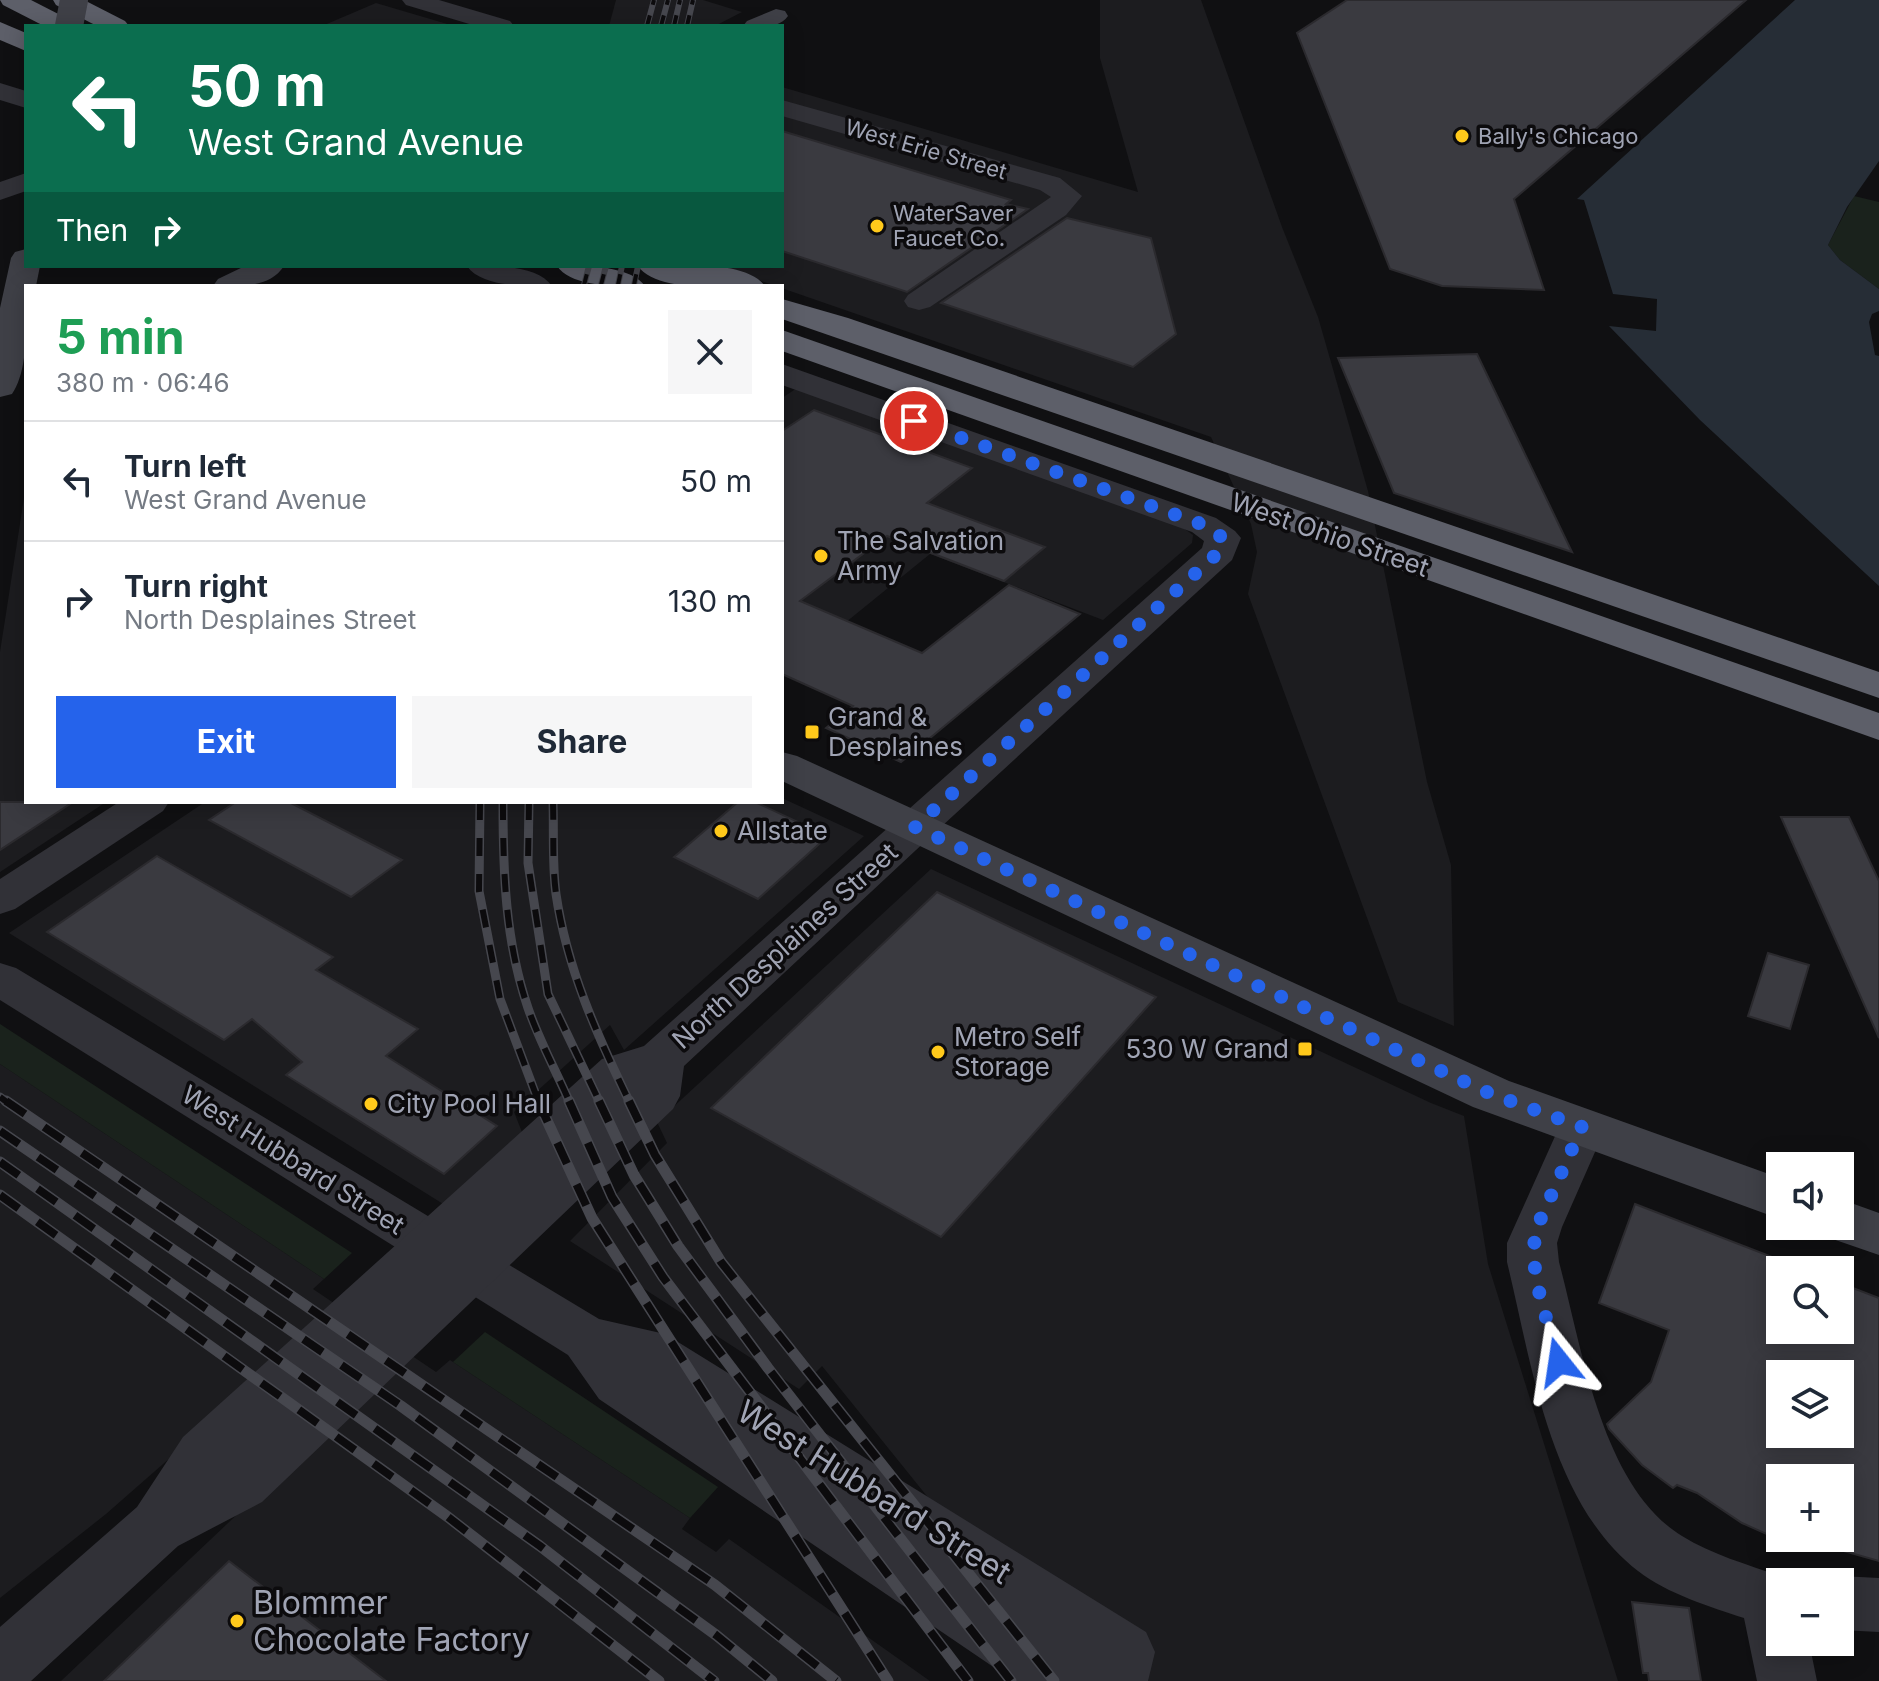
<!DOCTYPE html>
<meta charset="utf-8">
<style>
body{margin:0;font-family:Inter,sans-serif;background:#f6f6f7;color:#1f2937;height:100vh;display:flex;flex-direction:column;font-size:30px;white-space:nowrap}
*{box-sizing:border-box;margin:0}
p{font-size:26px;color:#747a83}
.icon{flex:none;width:44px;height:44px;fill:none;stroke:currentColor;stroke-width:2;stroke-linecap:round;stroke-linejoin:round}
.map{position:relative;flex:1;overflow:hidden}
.panel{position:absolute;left:24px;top:284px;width:760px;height:520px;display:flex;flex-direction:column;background:#fff;border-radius:0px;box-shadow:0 4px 20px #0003}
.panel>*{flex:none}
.hud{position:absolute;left:24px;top:24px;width:760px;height:244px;border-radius:0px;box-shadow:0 4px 20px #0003;background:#0b6e4f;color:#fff;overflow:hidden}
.controls{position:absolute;left:1766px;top:1152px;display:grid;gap:16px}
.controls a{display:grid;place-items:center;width:88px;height:88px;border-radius:0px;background:#fff;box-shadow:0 4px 20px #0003;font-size:40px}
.pin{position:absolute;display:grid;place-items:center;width:68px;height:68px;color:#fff;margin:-34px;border:4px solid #fff;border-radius:50%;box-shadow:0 2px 8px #0007}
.me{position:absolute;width:88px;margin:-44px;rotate:345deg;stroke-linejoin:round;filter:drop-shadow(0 0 6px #0008)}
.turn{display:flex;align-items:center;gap:28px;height:168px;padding:0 32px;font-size:36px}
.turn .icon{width:104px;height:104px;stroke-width:2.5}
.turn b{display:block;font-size:56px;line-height:68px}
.then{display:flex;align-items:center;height:76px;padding:0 32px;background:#0003;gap:16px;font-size:30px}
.round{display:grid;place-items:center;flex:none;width:84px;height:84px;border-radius:0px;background:#f6f6f7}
.head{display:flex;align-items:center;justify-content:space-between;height:136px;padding:0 32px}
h1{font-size:48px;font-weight:700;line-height:60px;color:#1e9e55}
.cta{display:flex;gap:16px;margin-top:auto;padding:16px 32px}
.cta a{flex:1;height:92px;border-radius:0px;background:#2563eb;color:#fff;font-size:32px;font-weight:700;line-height:92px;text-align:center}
.cta a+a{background:#f6f6f7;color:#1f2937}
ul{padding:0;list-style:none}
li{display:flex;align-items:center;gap:24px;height:120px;padding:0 32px;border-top:2px solid #e0e1e3}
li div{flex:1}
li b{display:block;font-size:30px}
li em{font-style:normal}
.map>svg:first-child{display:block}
</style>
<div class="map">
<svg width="1879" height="1681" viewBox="0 0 1879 1681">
<rect width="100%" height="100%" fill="#101012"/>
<g fill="#1c1c1f">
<polygon points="616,0 703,0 742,12 715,26 609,26"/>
<polygon points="1100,0 1201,0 1282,227 1318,317 1368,491 1427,782 1451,865 1454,1026 1398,1002 1248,594 1257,552 1251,524 1211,437 718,266 782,266 782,87 1138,192 1100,58"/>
<polygon points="376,3 454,26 322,26"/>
<polygon points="797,388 1182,527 1193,535 1192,543 1103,620 930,554 782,674 782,398"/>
<polygon points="26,485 26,802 106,802 0,872 0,652"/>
<polygon points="782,798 864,836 624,1050 610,1025 514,1112 524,1137 448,1207 9,933 205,802 782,802"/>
<polygon points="931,869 1431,1103 1464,1116 1488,1264 1618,1681 1076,1681 822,1366 799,1389 570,1241 667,1143 657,1122"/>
<polygon points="0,1064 324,1279 313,1289 436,1372 450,1360 690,1518 682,1529 716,1552 729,1539 930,1681 61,1681 264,1489 195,1436 106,1514 0,1598"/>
</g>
<g fill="#1a221c">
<polygon points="1854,196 1879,202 1879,289 1840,260 1828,245"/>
<polygon points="0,1024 352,1253 324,1279 0,1064"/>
<polygon points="485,1332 718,1487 690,1518 453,1362"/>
</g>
<polygon fill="#262d36" points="1795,0 1879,0 1879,161 1847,207 1828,245 1840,260 1879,289 1879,311 1872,314 1869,322 1875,355 1879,356 1879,586 1700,420 1609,326 1656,331 1657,299 1613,294 1584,200 1577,199"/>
<g fill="#3a3a40" stroke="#2b2a2e" stroke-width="2" fill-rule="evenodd">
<polygon points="1347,0 1746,0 1514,199 1544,290 1442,286 1390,269 1297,33"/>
<polygon points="782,131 1011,200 1006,204 1028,209 907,292 782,251"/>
<polygon points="1067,218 1151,238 1176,334 1133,367 941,303"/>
<polygon points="1477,354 1572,552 1394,493 1338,358"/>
<polygon points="814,410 972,468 927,503 1045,547 1004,581 887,536 800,601 922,653 1009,585 1080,614 901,762 826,728 853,706 782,674 782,431"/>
<polygon points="0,802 73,802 0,850"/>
<polygon points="236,802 289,802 402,860 351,897 209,820"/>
<polygon points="738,802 755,802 828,836 758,899 674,857"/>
<polygon points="1781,817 1849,817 1879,881 1879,1038"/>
<polygon points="157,856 333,957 316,970 418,1029 386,1056 497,1126 444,1174 286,1075 302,1062 252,1019 224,1040 47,932"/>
<polygon points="937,892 1156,997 941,1237 711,1108"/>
<polygon points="1768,953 1809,965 1790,1029 1748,1016"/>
<path d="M1635 1204 1780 1260V1330H1840V1283L1879 1298V1561L1840 1550V1478H1780V1540L1742 1523 1697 1493 1677 1485 1673 1488 1642 1465 1609 1429 1607 1424 1651 1382 1669 1330 1599 1303ZM1780 1374H1840V1434H1780Z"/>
<polygon points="229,1561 386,1681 104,1681"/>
<polygon points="1632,1602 1689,1608 1701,1681 1649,1681 1648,1673 1643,1673"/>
</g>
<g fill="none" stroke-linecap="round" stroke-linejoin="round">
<g fill="#313137" fill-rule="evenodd">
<polygon points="402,0 439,0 510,21 514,26 476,26 406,5"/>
<polygon points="0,83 26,91 26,108 0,100"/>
<polygon points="782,100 1060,178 1082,196 1066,215 930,307 919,310 908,307 904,301 908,295 1051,197 1040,190 782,116"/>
<polygon points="26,173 26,191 0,200 0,182"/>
<path d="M467 266C491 266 537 264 552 286 528 286 482 288 467 266Z"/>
<polygon points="782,364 1216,518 1235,531 1241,538 1232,560 930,837 915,841 900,837 894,827 900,817 1202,548 1204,541 1192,532 782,385"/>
<polygon points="119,802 169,802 163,811 15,909 0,914 0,879"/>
<polygon points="0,963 16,968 599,1319 665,1334 1146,1632 1155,1652 1148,1681 1014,1681 599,1399 568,1355 0,1000"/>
<path d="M1582 1109 1599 1114 1606 1127 1562 1227 1557 1243 1559 1262C1582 1348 1602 1487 1682 1536 1716 1557 1754 1566 1791 1580L1780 1582V1642H1809L1817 1681H1757L1744 1618C1710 1607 1668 1594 1638 1571 1550 1503 1532 1365 1507 1262V1243L1565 1114Z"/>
<polygon points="1840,1576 1879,1578 1879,1632 1840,1630 1840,1582 1824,1582"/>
</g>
<polygon fill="#313137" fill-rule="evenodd" points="915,813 930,817 937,827 930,837 684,1066 680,1096 673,1109 262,1502 178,1546 31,1681 0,1681 0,1627 137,1507 183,1437 602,1059 644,1046 900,817"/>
<g fill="#3f4047" fill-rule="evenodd">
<path d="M776 9 785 11 788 16C778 30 759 26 743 26L747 21Z"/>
<path d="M26 249V266H40L36 286H26C26 316 30 368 12 394L0 397V308L11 258 15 252Z"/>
<path d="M245 266H284C269 289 238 286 213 286L218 279Z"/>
<polygon points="782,752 797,756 1509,1081 1780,1178 1780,1219 1473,1107 782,781"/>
<polygon points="1840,1199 1879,1213 1879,1255 1821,1235 1817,1226 1840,1226"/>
</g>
<g fill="#5d5f69" fill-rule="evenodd">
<polygon points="0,0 31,0 72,21 76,26 44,26 3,5"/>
<polygon points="53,0 84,0 125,21 129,26 97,26 56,5"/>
<polygon points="0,22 26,33 26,51 0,40"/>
<path d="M557 266C581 266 629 264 645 286 620 286 572 288 557 266Z"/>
<path d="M638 266C669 266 745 258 765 286 733 286 657 294 638 266Z"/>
<polygon points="782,299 848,318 1879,672 1879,698 782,319"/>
<polygon points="782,330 1879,713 1879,740 782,351"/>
</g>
<defs>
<g id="rail-far2">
<polyline points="647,26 654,0"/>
<polyline points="661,26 668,0"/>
<polyline points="674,26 680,0"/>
<polyline points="687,26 693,0"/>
<polyline points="584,285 589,266"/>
<polyline points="601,285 606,266"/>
<polyline points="618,285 622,266"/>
<polyline points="634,285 638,266"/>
</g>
<g id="rail-far1">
<polyline points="480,802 479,891 500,999 539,1103"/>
<path d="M503 802C503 871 505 941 528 1008 539 1040 556 1071 570 1103"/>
<polyline points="529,802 528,863 548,994 600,1103"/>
<path d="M553 802C554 832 552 864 556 894 567 969 597 1035 630 1103"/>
<polyline points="0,1097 8,1103"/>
</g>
<g id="rail">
<polyline points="6,1101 715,1585 836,1681"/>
<polyline points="538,1101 592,1218 888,1681"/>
<polyline points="569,1101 612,1197 663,1277 968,1681"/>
<polyline points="599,1101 634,1175 678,1246 768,1368 1011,1681"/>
<polyline points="629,1101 655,1155 721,1262 1054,1681"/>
<polyline points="0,1131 401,1406 716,1635 772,1681"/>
<polyline points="0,1162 540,1546 714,1681"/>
<polyline points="0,1195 448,1517 659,1681"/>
</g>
</defs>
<use href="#rail-far2" stroke="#46474e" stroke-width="6"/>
<use href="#rail-far1" stroke="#46474e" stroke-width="9"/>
<use href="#rail" stroke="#46474e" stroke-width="11"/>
<use href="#rail-far2" stroke="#0c0b0d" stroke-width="4" stroke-dasharray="11" stroke-linecap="butt"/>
<use href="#rail-far1" stroke="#0c0b0d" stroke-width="6" stroke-dasharray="18" stroke-linecap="butt"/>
<use href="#rail" stroke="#0c0b0d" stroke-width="8" stroke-dasharray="23" stroke-linecap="butt"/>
<polyline stroke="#3f4047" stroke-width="28" points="69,26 74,0"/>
</g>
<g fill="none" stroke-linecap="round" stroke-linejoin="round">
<path stroke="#2563eb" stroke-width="14" stroke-dasharray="0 25.2" d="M914 421 1204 525 1223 538 1219 552 915 827 1491 1094 1582 1127 1537 1227C1526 1270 1548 1319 1559 1362"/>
</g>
<g fill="#ffc91b" stroke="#0c0b0d" stroke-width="3">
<circle cx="1462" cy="136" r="8"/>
<circle cx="877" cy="226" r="8"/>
<circle cx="821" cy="556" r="8"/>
<rect x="804" y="724" width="16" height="16" rx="4"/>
<circle cx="721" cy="831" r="8"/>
<rect x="1297" y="1041" width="16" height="16" rx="4"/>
<circle cx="938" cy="1052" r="8"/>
<circle cx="371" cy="1104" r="8"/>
<circle cx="237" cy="1621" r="8"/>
</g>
<g text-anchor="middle" stroke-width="7" stroke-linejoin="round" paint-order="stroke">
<g font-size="22" fill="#a0a4b4" stroke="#0c0b0d" text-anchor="start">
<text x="1478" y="144">Bally's Chicago</text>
<text x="893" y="221">WaterSaver<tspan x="893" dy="25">Faucet Co.</tspan></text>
</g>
<g font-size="22" fill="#a0a4b4" stroke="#0c0b0d">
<text transform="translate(926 149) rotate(16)" y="8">West Erie Street</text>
</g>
<g font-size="26" fill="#a0a4b4" stroke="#0c0b0d">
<text transform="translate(1330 535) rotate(19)" y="9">West Ohio Street</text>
<text transform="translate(785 946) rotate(-42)" y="9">North Desplaines Street</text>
<text transform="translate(293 1160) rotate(32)" y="9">West Hubbard Street</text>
</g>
<g font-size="26" fill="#a0a4b4" stroke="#0c0b0d" text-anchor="start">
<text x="837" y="550">The Salvation<tspan x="837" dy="30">Army</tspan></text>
<text x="828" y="726">Grand &amp;<tspan x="828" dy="30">Desplaines</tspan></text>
<text x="737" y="840">Allstate</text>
<text x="954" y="1046">Metro Self<tspan x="954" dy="30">Storage</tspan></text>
<text x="1289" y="1058" text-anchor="end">530 W Grand</text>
<text x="387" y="1113">City Pool Hall</text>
</g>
<g font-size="32" fill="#a0a4b4" stroke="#0c0b0d">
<text transform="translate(874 1492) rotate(32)" y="11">West Hubbard Street</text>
</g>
<g font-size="32" fill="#a0a4b4" stroke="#0c0b0d" text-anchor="start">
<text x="253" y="1614">Blommer<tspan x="253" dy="37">Chocolate Factory</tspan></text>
</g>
</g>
</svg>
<div class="controls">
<a><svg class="icon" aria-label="sound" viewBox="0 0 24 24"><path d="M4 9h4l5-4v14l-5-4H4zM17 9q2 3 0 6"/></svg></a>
<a><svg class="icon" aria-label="search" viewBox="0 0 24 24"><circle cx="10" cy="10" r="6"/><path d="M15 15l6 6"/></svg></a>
<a><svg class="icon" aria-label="layers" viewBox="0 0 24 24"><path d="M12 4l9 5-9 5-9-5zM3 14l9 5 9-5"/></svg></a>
<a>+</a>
<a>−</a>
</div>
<div class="pin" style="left:914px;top:421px;background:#d93025"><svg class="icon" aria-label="arrive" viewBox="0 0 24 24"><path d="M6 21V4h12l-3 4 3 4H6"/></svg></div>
<svg class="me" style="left:1559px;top:1362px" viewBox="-20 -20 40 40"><path d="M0-17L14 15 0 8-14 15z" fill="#2563eb" stroke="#fff" stroke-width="4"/></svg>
<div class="hud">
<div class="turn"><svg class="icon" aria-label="left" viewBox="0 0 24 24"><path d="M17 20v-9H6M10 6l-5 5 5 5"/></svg><div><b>50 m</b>West Grand Avenue</div></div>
<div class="then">Then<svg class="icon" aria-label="right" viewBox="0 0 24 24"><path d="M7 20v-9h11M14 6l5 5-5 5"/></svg></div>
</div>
<section class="panel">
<div class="head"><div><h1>5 min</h1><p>380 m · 06:46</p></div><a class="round"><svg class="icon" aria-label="close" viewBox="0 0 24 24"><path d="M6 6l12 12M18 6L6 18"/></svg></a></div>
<ul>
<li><svg class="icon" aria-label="left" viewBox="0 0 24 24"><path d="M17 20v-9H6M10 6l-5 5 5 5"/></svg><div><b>Turn left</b><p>West Grand Avenue</p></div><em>50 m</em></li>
<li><svg class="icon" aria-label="right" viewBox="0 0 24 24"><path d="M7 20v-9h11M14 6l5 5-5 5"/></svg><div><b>Turn right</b><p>North Desplaines Street</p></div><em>130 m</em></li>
</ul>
<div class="cta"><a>Exit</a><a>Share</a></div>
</section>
</div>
